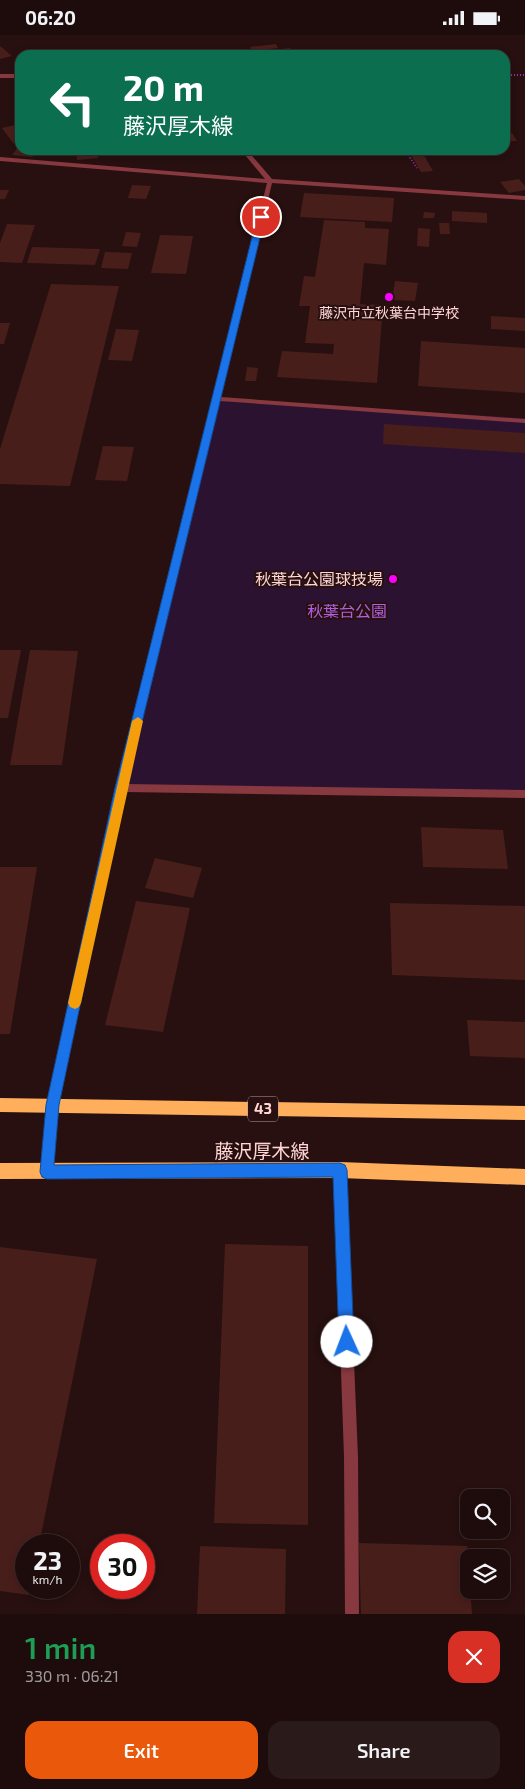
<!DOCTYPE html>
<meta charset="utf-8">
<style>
body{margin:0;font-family:"Exo 2","Noto Sans JP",sans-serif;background:#2a1a19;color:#f1f3f6;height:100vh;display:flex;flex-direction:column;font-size:19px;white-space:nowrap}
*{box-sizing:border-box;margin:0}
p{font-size:16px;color:#a09b9d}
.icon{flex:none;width:28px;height:28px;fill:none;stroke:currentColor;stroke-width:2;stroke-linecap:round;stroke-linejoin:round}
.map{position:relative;height:1579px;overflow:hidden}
.panel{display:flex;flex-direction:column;background:#1d0c0b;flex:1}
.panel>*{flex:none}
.top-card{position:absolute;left:15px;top:15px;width:495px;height:105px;border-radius:15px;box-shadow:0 2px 8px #0003,0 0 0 1px #3b2c2c;background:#0b6e4f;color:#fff;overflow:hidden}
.tools{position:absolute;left:460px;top:1454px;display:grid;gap:10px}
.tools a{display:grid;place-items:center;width:50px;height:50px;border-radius:10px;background:#1d0c0b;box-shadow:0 2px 8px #0003,0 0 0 1px #3b2c2c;font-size:25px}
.speed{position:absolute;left:15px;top:1499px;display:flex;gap:10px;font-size:25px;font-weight:700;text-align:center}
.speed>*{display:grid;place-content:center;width:65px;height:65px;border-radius:50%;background:#1d0c0b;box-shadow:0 2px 8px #0003,0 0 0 1px #3b2c2c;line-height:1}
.speed small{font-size:12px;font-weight:400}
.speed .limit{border:8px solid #d22;background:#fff;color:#111}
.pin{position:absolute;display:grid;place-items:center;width:42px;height:42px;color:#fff;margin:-21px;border:2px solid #fff;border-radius:50%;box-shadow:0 1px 5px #0007}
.me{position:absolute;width:55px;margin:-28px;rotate:358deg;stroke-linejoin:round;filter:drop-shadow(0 0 4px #0008)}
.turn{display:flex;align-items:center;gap:18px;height:105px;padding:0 25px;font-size:22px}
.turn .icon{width:65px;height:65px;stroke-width:2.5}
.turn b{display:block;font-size:35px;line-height:42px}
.round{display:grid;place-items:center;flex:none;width:52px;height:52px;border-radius:15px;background:#2a1a19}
.overview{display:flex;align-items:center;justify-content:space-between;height:85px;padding:0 25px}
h1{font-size:30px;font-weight:600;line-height:38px;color:#1e9e55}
.primary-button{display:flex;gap:10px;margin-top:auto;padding:10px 25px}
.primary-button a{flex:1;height:58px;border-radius:15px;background:#ea580c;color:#fff;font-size:20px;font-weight:600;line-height:58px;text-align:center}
.primary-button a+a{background:#2a1a19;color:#f1f3f6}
.status{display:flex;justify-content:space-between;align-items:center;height:35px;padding:0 25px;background:#1d0c0b;direction:ltr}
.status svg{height:14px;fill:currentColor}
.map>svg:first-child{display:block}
</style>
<div class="status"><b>06:20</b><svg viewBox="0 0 49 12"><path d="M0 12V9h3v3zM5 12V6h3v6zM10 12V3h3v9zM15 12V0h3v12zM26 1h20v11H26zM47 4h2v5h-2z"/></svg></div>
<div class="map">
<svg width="525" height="1579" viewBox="0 0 525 1579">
<rect width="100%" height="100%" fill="#27100f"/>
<polygon fill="#2c1231" points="217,364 525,383 525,759 121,753"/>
<g fill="#481e1b">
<polygon points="276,9 278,13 252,16 250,12"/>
<polygon points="0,11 12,21 0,24"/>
<polygon points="290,13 295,20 258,20 256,17"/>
<polygon points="20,89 20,107 13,108 2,93"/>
<polygon points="512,98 517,106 508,106 505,99"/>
<polygon points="20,110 20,115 38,115 32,122 12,120"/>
<polygon points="76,115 97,115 98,123 77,125"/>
<polygon points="421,115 433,136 421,137 409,116"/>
<polygon points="519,144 525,151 525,155 509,158 500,147"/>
<polygon points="132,150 151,151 146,164 128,163"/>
<polygon points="0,155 9,155 5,164 0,164"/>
<polygon points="304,158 394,163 392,187 300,182"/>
<polygon points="452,176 487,178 487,188 452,186"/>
<polygon points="424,177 435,178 434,183 423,183"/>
<polygon points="324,185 365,187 365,193 389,194 386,230 364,228 360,269 383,270 377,348 277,342 282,316 333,319 334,309 305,308 310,271 299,271 304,241 315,242"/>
<polygon points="439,188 449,188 450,199 440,199"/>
<polygon points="7,189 35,190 22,228 0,227 0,208"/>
<polygon points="418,193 430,194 429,212 417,211"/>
<polygon points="126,197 141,198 137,212 122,211"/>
<polygon points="160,200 193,201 186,239 151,238"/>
<polygon points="32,212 100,214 95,230 27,228"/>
<polygon points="105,217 132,218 128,234 101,233"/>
<polygon points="395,246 418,248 415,266 392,265"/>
<polygon points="51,249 119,251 70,451 0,449 0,414"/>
<polygon points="491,281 525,283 525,296 491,294"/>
<polygon points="0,288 10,288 4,309 0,309"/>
<polygon points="116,294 139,295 132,326 108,325"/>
<polygon points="421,306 525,313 525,358 418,351"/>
<polygon points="247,332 258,333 256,346 245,346"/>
<polygon points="384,389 525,398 525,418 383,409"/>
<polygon points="103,411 134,412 127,446 95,445"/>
<polygon points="0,615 21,615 8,683 0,683"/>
<polygon points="30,615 78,616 62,730 10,730"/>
<polygon points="421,792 503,795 508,834 423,832"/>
<polygon points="155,823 202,833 193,863 145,853"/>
<polygon points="0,832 37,832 10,999 0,999"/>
<polygon points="136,866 190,873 163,997 105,990"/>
<polygon points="390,868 525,871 525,945 392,940"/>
<polygon points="467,985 525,987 525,1023 470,1021"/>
<polygon points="225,1209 308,1211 308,1490 214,1488"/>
<polygon points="0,1212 97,1224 39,1510 26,1510 26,1552 30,1552 29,1560 0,1556"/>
<polygon points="359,1508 467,1511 472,1579 361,1579"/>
<polygon points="200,1511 286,1514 285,1579 197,1579"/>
</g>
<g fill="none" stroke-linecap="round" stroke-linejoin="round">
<g stroke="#a12dbb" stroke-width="2" stroke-dasharray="1 2" stroke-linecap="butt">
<polyline points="505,40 525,40"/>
<polyline points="405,115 417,133"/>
</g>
<g fill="#87393f" fill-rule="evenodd">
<rect x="0" y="39" width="20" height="4"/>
<polygon points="241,115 247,115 272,144 525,161 525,165 272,148 221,362 525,384 525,388 220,366 127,749 525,755 525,763 125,757 59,1070 53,1137 51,1141 47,1143 43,1141 41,1137 47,1070 116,753 267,148 0,126 0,122 265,144"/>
<polygon points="340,1129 344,1131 346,1135 358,1422 359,1579 345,1579 344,1422 334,1135 336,1131"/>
</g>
<g fill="#ffae5c" fill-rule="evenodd">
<polygon points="0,1063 525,1071 525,1085 0,1077"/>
<polygon points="340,1127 525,1134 525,1150 340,1143 0,1144 0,1128"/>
</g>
</g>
<polygon fill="#1a73e8" stroke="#114b97" points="261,180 265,182 126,753 59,1070 54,1130 340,1128 345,1130 347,1135 354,1307 352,1313 347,1315 342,1313 339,1307 333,1142 47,1144 42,1142 40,1137 46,1070 115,753 257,182"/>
<polygon fill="#f59e0b" points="138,682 143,686 81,968 79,972 75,974 70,972 68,968 132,686"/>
<g fill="#fa01ff" stroke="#27100f" stroke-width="2">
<circle cx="389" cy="262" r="5"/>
<circle cx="393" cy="544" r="5"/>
</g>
<g text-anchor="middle" stroke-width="4" stroke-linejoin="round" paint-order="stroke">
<g font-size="14" fill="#ffd5d5" stroke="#27100f">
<text x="389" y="283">藤沢市立秋葉台中学校</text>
</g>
<rect fill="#27100f" stroke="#be9a9a" stroke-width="1" x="248" y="1061.5" width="30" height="25" rx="4"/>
<g font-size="15" font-weight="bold" fill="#ffd5d5">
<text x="263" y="1079">43</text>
</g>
<g font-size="16" fill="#ffd5d5" stroke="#27100f" text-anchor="end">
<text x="383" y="550">秋葉台公園球技場</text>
</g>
<g font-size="16" fill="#b15ee2" stroke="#27100f">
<text x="347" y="582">秋葉台公園</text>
</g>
<g font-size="19" fill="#ffd5d5" stroke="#27100f">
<text x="262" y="1123">藤沢厚木線</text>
</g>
</g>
</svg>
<div class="tools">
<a><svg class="icon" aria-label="search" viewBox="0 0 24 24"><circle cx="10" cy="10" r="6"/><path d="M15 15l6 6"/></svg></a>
<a><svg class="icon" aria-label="layers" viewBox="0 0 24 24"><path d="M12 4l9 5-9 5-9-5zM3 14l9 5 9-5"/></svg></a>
</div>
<div class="speed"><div>23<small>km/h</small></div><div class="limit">30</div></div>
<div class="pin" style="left:261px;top:182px;background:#d93025"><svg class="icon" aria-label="arrive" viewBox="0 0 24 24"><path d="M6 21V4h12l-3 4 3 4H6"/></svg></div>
<svg class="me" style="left:347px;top:1307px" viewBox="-20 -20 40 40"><circle r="19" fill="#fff"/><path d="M0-13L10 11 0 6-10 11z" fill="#1a73e8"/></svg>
<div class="top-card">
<div class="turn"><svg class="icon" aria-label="left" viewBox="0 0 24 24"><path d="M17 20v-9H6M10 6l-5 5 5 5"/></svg><div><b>20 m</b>藤沢厚木線</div></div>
</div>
</div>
<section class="panel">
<div class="overview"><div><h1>1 min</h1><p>330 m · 06:21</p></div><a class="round" style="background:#d93025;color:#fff"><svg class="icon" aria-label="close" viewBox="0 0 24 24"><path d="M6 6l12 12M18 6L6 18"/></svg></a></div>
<div class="primary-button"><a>Exit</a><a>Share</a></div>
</section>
